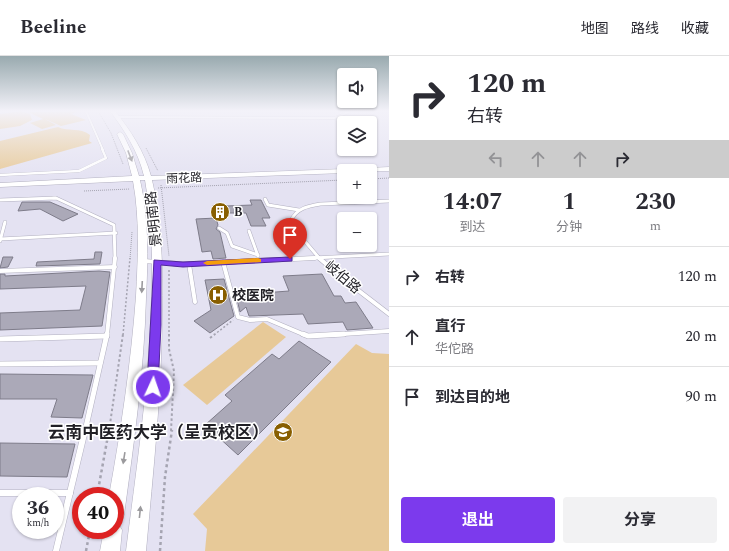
<!DOCTYPE html>
<html lang="zh">
<meta charset="utf-8">
<style>
body{margin:0;font-family:Spectral,"Noto Sans SC",serif;background:#f2f2f3;color:#2b2b33;height:100vh;display:flex;flex-direction:column;font-size:15px;white-space:nowrap}
*{box-sizing:border-box;margin:0}
p{font-size:13px;color:#7c7c81}
.icon{flex:none;width:22px;height:22px;fill:none;stroke:currentColor;stroke-width:2;stroke-linecap:round;stroke-linejoin:round}
.map{position:relative;flex:1;overflow:hidden}
.details{display:flex;flex-direction:column;background:#fff;width:340px}
.details>*{flex:none}
.banner{background:#fff;color:#2b2b33;overflow:hidden}
.tools{position:absolute;left:337px;top:12px;display:grid;gap:8px}
.tools a{display:grid;place-items:center;width:40px;height:40px;border-radius:4px;background:#fff;box-shadow:0 1px 3px #0004;font-size:20px}
.speed{position:absolute;left:12px;top:431px;display:flex;gap:8px;font-size:20px;font-weight:700;text-align:center}
.speed>*{display:grid;place-content:center;width:52px;height:52px;border-radius:50%;background:#fff;box-shadow:0 1px 3px #0004;line-height:1}
.speed small{font-size:10px;font-weight:400}
.speed .limit{border:6px solid #d22;background:#fff;color:#111}
.pin{position:absolute;display:grid;place-items:center;width:34px;height:34px;color:#fff;margin:-41px -17px;border-radius:50% 50% 50% 0;rotate:-45deg;box-shadow:0 0 4px #0007}
.pin .icon{rotate:45deg}
.me{position:absolute;width:44px;margin:-22px;rotate:3deg;stroke-linejoin:round;filter:drop-shadow(0 0 3px #0008)}
.turn{display:flex;align-items:center;gap:14px;height:84px;padding:0 12px;font-size:18px}
.turn .icon{width:52px;height:52px;stroke-width:2.5}
.turn b{display:block;font-size:28px;line-height:34px}
.lanes{display:flex;align-items:center;height:38px;padding:0 12px;background:#0003;justify-content:center;gap:20px;direction:ltr}
.lanes .off{opacity:.35}
.eta{display:flex;justify-content:space-evenly;align-items:center;height:68px;text-align:center}
.eta b{font-size:24px;font-weight:700;line-height:28px}
.action{display:flex;gap:8px;margin-top:auto;padding:8px 12px}
.action a{flex:1;height:46px;border-radius:4px;background:#7c3aed;color:#fff;font-size:16px;font-weight:700;line-height:46px;text-align:center}
.action a+a{background:#f2f2f3;color:#2b2b33}
ul{padding:0;list-style:none}
li{display:flex;align-items:center;gap:12px;height:60px;padding:0 12px;border-top:1px solid #e1e1e2}
li div{flex:1}
li b{display:block;font-size:15px}
li em{font-style:normal}
header{display:flex;align-items:center;gap:24px;box-sizing:border-box;height:56px;padding:0 20px;background:#fff;border-bottom:1px solid #e1e1e2}
header strong{font-size:19px}
nav{display:flex;gap:22px;margin-inline-start:auto;font-size:14px}
main{display:flex;flex:1;min-height:0}
.map>svg:first-child{display:block}
</style>
<header>
<strong>Beeline</strong>
<nav><a>地图</a><a>路线</a><a>收藏</a></nav>
</header>
<main>
<div class="map">
<svg width="389" height="495" viewBox="0 0 389 495">
<rect width="100%" height="100%" fill="#e4e2f2"/>
<g fill="#e7c998">
<polygon points="21,55 30,58 32,64 20,70 0,73 0,58"/>
<polygon points="78,55 71,58 86,64 61,70 45,63 56,69 42,73 30,67 43,63 28,56"/>
<path d="M58 71C68 76 80 71 90 79L89 85 92 87 0 113V85Z"/>
<polygon points="263,266 286,281 207,349 183,329"/>
<polygon points="356,288 372,297 389,298 389,495 205,495 207,473 193,458"/>
</g>
<g fill="#aba9b8" stroke="#7e7c8a">
<polygon points="250,144 261,144 270,162 262,162 266,170 251,170 246,157 228,157 226,150 252,149"/>
<polygon points="22,146 50,146 78,158 63,165 40,153 18,155"/>
<polygon points="216,162 218,169 216,173 220,176 226,202 213,203 211,195 202,196 196,163"/>
<polygon points="95,196 102,196 100,208 36,210 37,206 94,203"/>
<polygon points="3,201 13,201 8,211 0,212"/>
<polygon points="99,215 110,216 102,270 0,274 0,257 80,254 86,230 0,233 0,218 5,218 5,220"/>
<polygon points="322,218 334,240 341,240 345,247 356,246 373,272 347,274 343,266 308,268 303,258 250,260 249,260 246,251 240,256 236,239 289,235 283,220"/>
<polygon points="224,223 234,260 210,277 194,265 211,254 205,224"/>
<polygon points="299,285 331,306 238,399 205,369 232,345 225,339 272,298 279,303"/>
<polygon points="0,318 93,319 82,362 51,361 57,343 0,343"/>
<polygon points="0,387 75,388 67,421 0,420"/>
</g>
<g fill="none" stroke-linecap="round" stroke-linejoin="round">
<defs>
<g id="lane-far5">
<polyline points="86,55 103,94"/>
<polyline points="0,56 5,55"/>
</g>
<g id="lane-far4">
<polyline points="0,119 79,115 106,102 102,93"/>
<polyline points="53,142 56,142"/>
</g>
<g id="lane-far3">
<polyline points="265,143 268,149 299,154"/>
<polyline points="0,144 56,142 114,169 115,203"/>
<polyline points="219,172 227,177 232,190 258,199"/>
<polyline points="249,175 258,200"/>
<polyline points="0,183 116,177"/>
<polyline points="0,185 5,166"/>
<polyline points="295,203 389,198"/>
<path d="M320 203 297 176 291 165C296 152 309 150 321 148L389 145"/>
</g>
<g id="lane-far2">
<polyline points="319,202 350,228 389,258"/>
<polyline points="144,205 183,208 315,202"/>
<polyline points="223,206 238,261 250,264 267,263 305,279"/>
<polyline points="189,208 195,246"/>
<polyline points="0,215 115,211"/>
<polyline points="107,279 115,202"/>
<polyline points="328,279 389,275"/>
</g>
<g id="lane-far1">
<polyline points="303,278 308,280 344,278"/>
<polyline points="0,283 107,280"/>
<polyline points="0,308 100,307"/>
<polyline points="85,375 107,278"/>
</g>
<g id="lane">
<polyline points="0,437 70,437"/>
<polyline points="56,495 85,374"/>
</g>
<polygon id="street" points="344,55 348,55 349,57 335,63 117,62 115,61 117,60 334,61 345,57"/>
<path id="secondary" d="M110 55H115C131 75 144 95 151 120L344 113 347 114 350 113 389 111V115H344V117L152 124C162 167 163 212 162 256 162 336 153 416 146 495H126C136 416 148 337 151 257 153 213 153 168 145 124H140C149 163 148 202 146 242 144 315 134 387 124 459L121 465 118 467 122 474 120 495H100L104 474H115V440H109C121 374 131 307 136 240 138 201 140 163 133 125L0 131V127L132 120 126 97 117 78 120 76 123 78 132 97 139 120H144C138 95 125 75 110 55Z"/>
</defs>
<use href="#lane-far5" stroke="#b2b0c0" stroke-width="2.5"/>
<use href="#lane-far4" stroke="#b2b0c0" stroke-width="3"/>
<use href="#lane-far3" stroke="#b2b0c0" stroke-width="4"/>
<use href="#lane-far2" stroke="#b2b0c0" stroke-width="5"/>
<use href="#lane-far1" stroke="#b2b0c0" stroke-width="6"/>
<use href="#lane" stroke="#b2b0c0" stroke-width="7"/>
<use href="#street" stroke="#b2b0c0" stroke-width="1"/>
<use href="#secondary" stroke="#b2b0c0" stroke-width="1"/>
<g stroke="#a5a4b1" stroke-width="1" stroke-dasharray="1 1" stroke-linecap="butt">
<polyline points="98,55 111,77 123,108"/>
<polyline points="146,92 158,115"/>
<polyline points="370,123 389,122"/>
<polyline points="161,129 169,200"/>
<polyline points="158,132 344,124"/>
<polyline points="84,135 130,133"/>
<polyline points="130,203 132,176"/>
</g>
<g stroke="#a5a4b1" stroke-width="1.5" stroke-dasharray="2 2" stroke-linecap="butt">
<polyline points="169,214 169,279"/>
<polyline points="123,279 130,202"/>
<polyline points="214,279 233,264"/>
</g>
<g stroke="#a5a4b1" stroke-width="2" stroke-dasharray="2.5 2.5" stroke-linecap="butt">
<polyline points="169,278 169,293 174,315 171,375"/>
<polyline points="210,282 215,278"/>
<polyline points="109,375 123,278"/>
</g>
<g stroke="#a5a4b1" stroke-width="2.5" stroke-dasharray="3 3" stroke-linecap="butt">
<polyline points="97,440 109,374"/>
<polyline points="86,495 90,474"/>
<polyline points="160,495 165,421 172,374"/>
</g>
<use href="#lane-far5" stroke="#fff" stroke-width="2"/>
<use href="#lane-far4" stroke="#fff" stroke-width="2.5"/>
<use href="#lane-far3" stroke="#fff" stroke-width="3"/>
<use href="#lane-far2" stroke="#fff" stroke-width="4"/>
<use href="#lane-far1" stroke="#fff" stroke-width="5"/>
<use href="#lane" stroke="#fff" stroke-width="6"/>
<use href="#street" fill="#fff" fill-rule="evenodd"/>
<use href="#secondary" fill="#fff" fill-rule="evenodd"/>
</g>
<defs><path id="oneway-solid" d="M-6-.8H1V-3.2L6.5 0L1 3.2V.8H-6Z"/></defs>
<g fill="#9b9a9d">
<use href="#oneway-solid" transform="translate(130 100) rotate(69)"/>
<use href="#oneway-solid" transform="translate(142 231) rotate(93)"/>
<use href="#oneway-solid" transform="translate(124 402) rotate(99)"/>
<use href="#oneway-solid" transform="translate(140 456) rotate(-84)"/>
</g>
<linearGradient id="sky" x2="0" y2="1"><stop stop-color="#99aaaf"/><stop offset="0.44" stop-color="#f3f2f9"/><stop offset="1" stop-color="#f3f2f9" stop-opacity="0"/></linearGradient>
<rect width="389" height="125" fill="url(#sky)"/>
<polygon fill="#7c3aed" stroke="#51269a" points="290,201 292,201 292,205 183,211 161,209 161,269 158,331 157,334 153,336 149,334 147,331 154,204 183,206"/>
<polygon fill="#f59e0b" points="258,202 261,203 261,206 207,209 203,207 207,205"/>
<defs>
<symbol id="building-disc" viewBox="-11 -11 22 22"><circle r="9.5" fill="#885e00" stroke="#fff"/><path d="M-4-6H4V6H1V3H-1V6H-4ZM-2.5-4.3h1.7v1.8h-1.7ZM.8-4.3h1.7v1.8H.8ZM-2.5-1h1.7V.8h-1.7ZM.8-1h1.7V.8H.8Z" fill="#fff"/></symbol>
<symbol id="hospital-disc" viewBox="-11 -11 22 22"><circle r="9.5" fill="#885e00" stroke="#fff"/><path d="M-5-5h3v3.5h4V-5h3V5h-3V1.5h-4V5h-3Z" fill="#fff"/></symbol>
<symbol id="university-disc" viewBox="-11 -11 22 22"><circle r="9.5" fill="#885e00" stroke="#fff"/><path d="M0-5L7-2L0 1L-7-2ZM-4 1L0 2.5L4 1V4Q0 6-4 4Z" fill="#fff"/></symbol>
</defs>
<g fill-rule="evenodd">
<use href="#building-disc" x="209" y="145" width="22" height="22"/>
<use href="#hospital-disc" x="207" y="228" width="22" height="22"/>
<use href="#university-disc" x="272" y="365" width="22" height="22"/>
</g>
<g text-anchor="middle" stroke-width="3" stroke-linejoin="round" paint-order="stroke">
<g font-size="12" fill="#201f25" stroke="#fff">
<text transform="translate(184 122) rotate(-2)" y="4">雨花路</text>
</g>
<g font-size="12" font-weight="bold" fill="#201f25" stroke="#fff" text-anchor="start">
<text x="234" y="160">B</text>
</g>
<g font-size="14" fill="#201f25" stroke="#fff">
<text transform="translate(153 163) rotate(-96)" y="5">景明南路</text>
<text transform="translate(343 221) rotate(40)" y="5">岐伯路</text>
</g>
<g font-size="14" font-weight="bold" fill="#201f25" stroke="#fff" text-anchor="start">
<text x="232" y="244">校医院</text>
</g>
<g font-size="17" font-weight="bold" fill="#201f25" stroke="#fff" text-anchor="end">
<text x="269" y="382">云南中医药大学（呈贡校区）</text>
</g>
</g>
</svg>
<div class="tools">
<a><svg class="icon" aria-label="sound" viewBox="0 0 24 24"><path d="M4 9h4l5-4v14l-5-4H4zM17 9q2 3 0 6"/></svg></a>
<a><svg class="icon" aria-label="layers" viewBox="0 0 24 24"><path d="M12 4l9 5-9 5-9-5zM3 14l9 5 9-5"/></svg></a>
<a>+</a>
<a>−</a>
</div>
<div class="speed"><div>36<small>km/h</small></div><div class="limit">40</div></div>
<div class="pin" style="left:290px;top:203px;background:#d93025"><svg class="icon" aria-label="arrive" viewBox="0 0 24 24"><path d="M6 21V4h12l-3 4 3 4H6"/></svg></div>
<svg class="me" style="left:153px;top:331px" viewBox="-20 -20 40 40"><circle r="17" fill="#7c3aed" stroke="#fff" stroke-width="3"/><path d="M0-11L8 9 0 5-8 9z" fill="#fff"/></svg>
</div>
<section class="details">
<div class="banner">
<div class="turn"><svg class="icon" aria-label="right" viewBox="0 0 24 24"><path d="M7 20v-9h11M14 6l5 5-5 5"/></svg><div><b>120 m</b>右转</div></div>
<div class="lanes"><svg class="icon off" aria-label="left" viewBox="0 0 24 24"><path d="M17 20v-9H6M10 6l-5 5 5 5"/></svg><svg class="icon off" aria-label="ahead" viewBox="0 0 24 24"><path d="M12 20V5M6 11l6-6 6 6"/></svg><svg class="icon off" aria-label="ahead" viewBox="0 0 24 24"><path d="M12 20V5M6 11l6-6 6 6"/></svg><svg class="icon" aria-label="right" viewBox="0 0 24 24"><path d="M7 20v-9h11M14 6l5 5-5 5"/></svg></div>
</div>
<div class="eta">
<div><b>14:07</b><p>到达</p></div>
<div><b>1</b><p>分钟</p></div>
<div><b>230</b><p>m</p></div>
</div>
<ul>
<li><svg class="icon" aria-label="right" viewBox="0 0 24 24"><path d="M7 20v-9h11M14 6l5 5-5 5"/></svg><div><b>右转</b></div><em>120 m</em></li>
<li><svg class="icon" aria-label="ahead" viewBox="0 0 24 24"><path d="M12 20V5M6 11l6-6 6 6"/></svg><div><b>直行</b><p>华佗路</p></div><em>20 m</em></li>
<li><svg class="icon" aria-label="arrive" viewBox="0 0 24 24"><path d="M6 21V4h12l-3 4 3 4H6"/></svg><div><b>到达目的地</b></div><em>90 m</em></li>
</ul>
<div class="action"><a>退出</a><a>分享</a></div>
</section>
</main>
